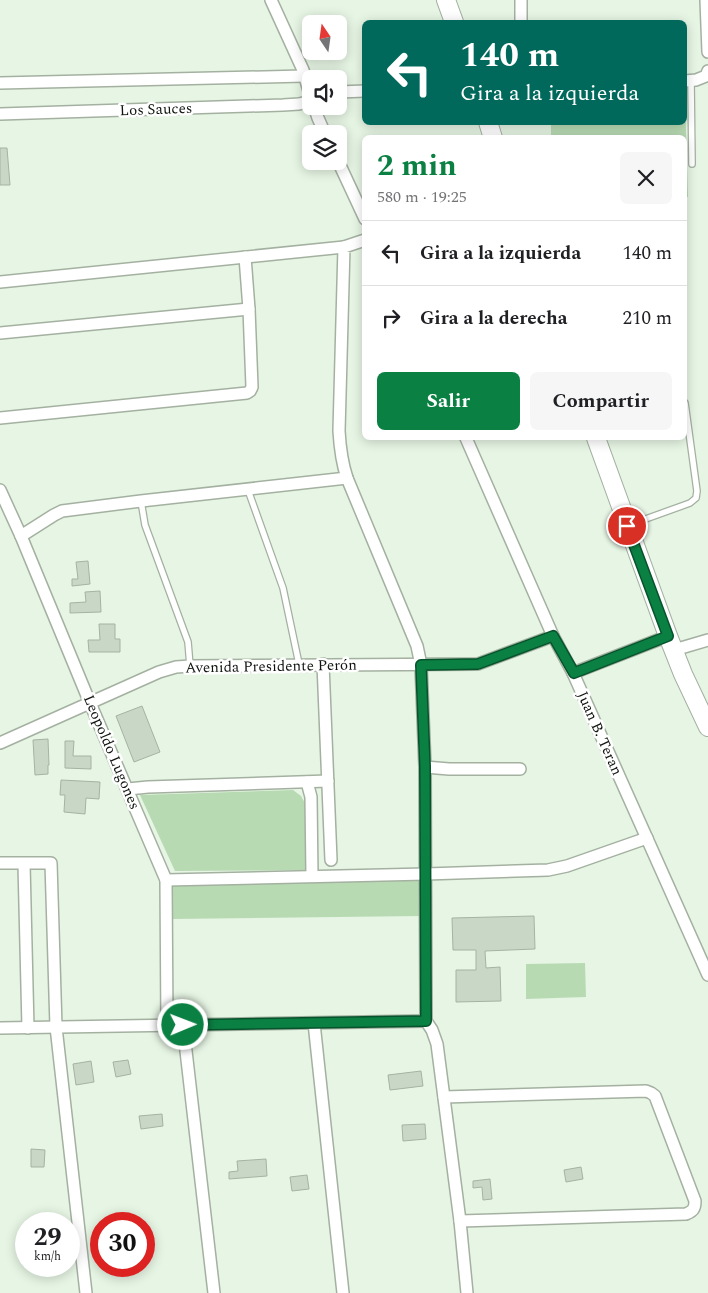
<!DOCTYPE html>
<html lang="es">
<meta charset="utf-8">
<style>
body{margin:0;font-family:Spectral,serif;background:#f6f6f6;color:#202124;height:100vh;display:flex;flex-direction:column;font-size:19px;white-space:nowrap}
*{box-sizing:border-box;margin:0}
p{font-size:16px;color:#757577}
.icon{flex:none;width:28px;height:28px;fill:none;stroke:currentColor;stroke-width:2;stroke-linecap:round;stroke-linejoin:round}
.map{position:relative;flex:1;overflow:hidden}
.drawer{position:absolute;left:362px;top:135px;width:325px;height:305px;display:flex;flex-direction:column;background:#fff;border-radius:8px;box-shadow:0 2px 12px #0003}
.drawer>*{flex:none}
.hud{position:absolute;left:362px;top:20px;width:325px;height:105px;border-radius:8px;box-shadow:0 2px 12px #0003;background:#00695c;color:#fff;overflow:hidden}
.needle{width:32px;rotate:347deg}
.controls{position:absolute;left:302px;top:15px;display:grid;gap:10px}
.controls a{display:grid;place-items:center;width:45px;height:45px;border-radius:8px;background:#fff;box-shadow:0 2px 12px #0003;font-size:25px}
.speed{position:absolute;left:15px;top:1212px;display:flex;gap:10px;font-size:25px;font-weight:700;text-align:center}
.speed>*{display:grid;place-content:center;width:65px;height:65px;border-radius:50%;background:#fff;box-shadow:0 2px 12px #0003;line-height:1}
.speed small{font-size:12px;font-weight:400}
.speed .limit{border:8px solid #d22;background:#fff;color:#111}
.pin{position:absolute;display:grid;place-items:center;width:42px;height:42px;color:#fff;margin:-21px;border:2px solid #fff;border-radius:50%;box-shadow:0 1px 5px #0007}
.me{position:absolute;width:55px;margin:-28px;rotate:89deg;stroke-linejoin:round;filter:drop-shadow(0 0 4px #0008)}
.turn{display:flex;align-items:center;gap:18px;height:105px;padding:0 15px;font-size:22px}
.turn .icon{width:65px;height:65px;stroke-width:2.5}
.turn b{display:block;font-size:35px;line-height:42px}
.round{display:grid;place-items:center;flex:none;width:52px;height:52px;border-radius:8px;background:#f6f6f6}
.overview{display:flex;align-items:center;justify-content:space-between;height:85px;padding:0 15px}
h1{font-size:30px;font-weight:700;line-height:38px;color:#0b8043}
.primary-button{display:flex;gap:10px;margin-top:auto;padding:10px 15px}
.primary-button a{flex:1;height:58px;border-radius:8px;background:#0b8043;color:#fff;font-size:20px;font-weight:700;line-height:58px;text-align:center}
.primary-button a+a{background:#f6f6f6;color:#202124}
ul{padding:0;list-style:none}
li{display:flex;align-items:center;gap:15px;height:65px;padding:0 15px;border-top:1px solid #e0e0e0}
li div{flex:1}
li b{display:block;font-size:19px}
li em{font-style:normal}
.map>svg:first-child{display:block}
</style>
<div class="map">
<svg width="708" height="1293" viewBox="0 0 708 1293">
<rect width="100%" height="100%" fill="#e6f5e4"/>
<g fill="#b8dab3">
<polygon points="685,97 688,197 685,197 685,138 551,137 551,123 685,122"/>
<polygon points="293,790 301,796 305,803 307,870 175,871 140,795"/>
<polygon points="419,880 421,916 173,919 173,885"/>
<polygon points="585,963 586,997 526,999 526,964"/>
</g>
<g fill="#c9d7c6" stroke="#a5b3a3">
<polygon points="0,148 7,148 10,185 0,185"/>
<polygon points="88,561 90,584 72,586 72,579 78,579 76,562"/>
<polygon points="100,591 101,612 70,613 70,603 86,602 85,592"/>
<polygon points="99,624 115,624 115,639 120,639 120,652 89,652 88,640 100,640"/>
<polygon points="142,706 160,752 134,762 116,716"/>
<polygon points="48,739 49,765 48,765 48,774 35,775 33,740"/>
<polygon points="65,741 74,741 73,756 91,756 91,769 65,768"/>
<polygon points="61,780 100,782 99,799 86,798 85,814 64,812 65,795 60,795"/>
<polygon points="534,916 535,949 485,951 486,968 500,967 501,1001 456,1002 456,970 476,970 476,950 453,950 452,918"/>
<polygon points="128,1060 131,1074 116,1077 113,1062"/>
<polygon points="91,1061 94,1082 76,1085 73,1064"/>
<polygon points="421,1071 423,1086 390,1090 388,1075"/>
<polygon points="162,1114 163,1126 141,1129 139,1116"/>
<polygon points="425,1124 426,1139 403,1141 402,1125"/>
<polygon points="31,1149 45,1150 44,1167 31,1167"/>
<polygon points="266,1159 267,1176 229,1179 229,1172 238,1171 237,1161"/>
<polygon points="581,1167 583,1179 566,1182 564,1170"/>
<polygon points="307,1175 309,1189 292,1191 290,1177"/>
<polygon points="490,1179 492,1199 483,1200 482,1187 473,1188 473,1181"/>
</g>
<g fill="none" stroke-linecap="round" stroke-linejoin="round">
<defs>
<g id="service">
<polyline points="691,81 692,164"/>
<polyline points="248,490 283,588 299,664"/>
<polyline points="141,501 145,525 188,642 190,666"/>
<polyline points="629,525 690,503 696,498 697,491 685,403"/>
</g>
<g id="minor">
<polyline points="271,0 303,70 311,98"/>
<polyline points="521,0 521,22"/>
<polyline points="706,0 708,52"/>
<polyline points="685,81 696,80 706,76 708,71"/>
<polyline points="0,83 304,76"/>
<polyline points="339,92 365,91"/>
<polyline points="314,106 318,118 325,134"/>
<polyline points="0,114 283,105 299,104 311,101"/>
<polyline points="338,161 365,219"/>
<path d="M365 240 344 247 339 431C340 448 342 463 347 478L417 646 421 665 425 767 426 1021 432 1030 437 1044 460 1221 467 1293"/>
<polyline points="0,282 344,247"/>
<polyline points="0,333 249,309"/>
<polyline points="0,418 247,393 250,391 252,387 249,309 245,257"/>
<polyline points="466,438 553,636 573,673 708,975"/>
<polyline points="0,490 21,536 90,703 166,880 167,1025"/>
<polyline points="21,536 54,515 62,511 141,501 347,478"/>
<polyline points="674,650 708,640"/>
<polyline points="323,664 331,860"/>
<polyline points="573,673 668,636"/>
<polyline points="0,743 159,672 176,667 190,666 478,664 553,636"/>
<polyline points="425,767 449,769 520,769"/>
<polyline points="307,782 311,797 312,876"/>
<polyline points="128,789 148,787 328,781"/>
<polyline points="0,863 51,863 56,1027 86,1293"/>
<polyline points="24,864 28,1028"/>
<polyline points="166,880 426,874 548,870 567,866 647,838"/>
<polyline points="314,1023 343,1293"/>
<polyline points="183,1025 214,1293"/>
<polyline points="0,1028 426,1021"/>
<path d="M444 1097 646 1091 651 1093 655 1096 695 1201C695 1209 693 1211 686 1214L460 1221"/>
</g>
<g id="primary">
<polyline points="446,0 454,22"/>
<polyline points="488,122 493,138"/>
<polyline points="596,438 668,636 683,674 708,727"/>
</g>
</defs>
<use href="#service" stroke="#a4b1a1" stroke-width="8"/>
<use href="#minor" stroke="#a4b1a1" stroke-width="14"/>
<use href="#primary" stroke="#a4b1a1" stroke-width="20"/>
<use href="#service" stroke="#fff" stroke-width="5.5"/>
<use href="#minor" stroke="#fff" stroke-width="11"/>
<use href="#primary" stroke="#fff" stroke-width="18"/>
</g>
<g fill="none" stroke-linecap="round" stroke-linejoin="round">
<defs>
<polyline id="route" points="183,1025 426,1021 425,767 421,665 478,664 553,636 574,673 668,636 627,526"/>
</defs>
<use href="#route" stroke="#07532c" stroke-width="12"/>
<use href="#route" stroke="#0b8043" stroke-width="9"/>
</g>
<g text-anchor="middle" stroke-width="5" stroke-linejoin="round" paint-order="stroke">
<g font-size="15" fill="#0e130d" stroke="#fff">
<text transform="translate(156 109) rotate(-2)" y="5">Los Sauces</text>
<text transform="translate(271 666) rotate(-1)" y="5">Avenida Presidente Perón</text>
<text transform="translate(600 733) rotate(66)" y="5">Juan B. Teran</text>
<text transform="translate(112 752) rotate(67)" y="5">Leopoldo Lugones</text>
</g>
</g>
</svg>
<div class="controls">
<a><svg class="needle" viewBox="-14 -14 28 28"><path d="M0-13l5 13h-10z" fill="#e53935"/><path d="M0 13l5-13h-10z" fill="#757577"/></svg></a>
<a><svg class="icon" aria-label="sound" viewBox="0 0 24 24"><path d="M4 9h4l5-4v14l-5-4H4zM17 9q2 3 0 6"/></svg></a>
<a><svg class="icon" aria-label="layers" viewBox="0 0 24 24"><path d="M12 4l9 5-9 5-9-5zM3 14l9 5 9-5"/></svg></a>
</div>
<div class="speed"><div>29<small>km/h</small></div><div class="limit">30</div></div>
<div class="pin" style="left:627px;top:526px;background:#d93025"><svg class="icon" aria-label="arrive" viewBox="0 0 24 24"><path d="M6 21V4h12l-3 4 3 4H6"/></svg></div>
<svg class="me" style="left:183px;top:1025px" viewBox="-20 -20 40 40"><circle r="17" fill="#0b8043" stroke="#fff" stroke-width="3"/><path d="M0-11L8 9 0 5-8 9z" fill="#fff"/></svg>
<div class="hud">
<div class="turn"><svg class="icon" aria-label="left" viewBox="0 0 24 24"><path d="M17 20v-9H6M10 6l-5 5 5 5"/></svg><div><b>140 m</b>Gira a la izquierda</div></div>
</div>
<section class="drawer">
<div class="overview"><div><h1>2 min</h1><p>580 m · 19:25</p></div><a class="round"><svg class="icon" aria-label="close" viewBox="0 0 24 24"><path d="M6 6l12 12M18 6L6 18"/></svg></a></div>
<ul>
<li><svg class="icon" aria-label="left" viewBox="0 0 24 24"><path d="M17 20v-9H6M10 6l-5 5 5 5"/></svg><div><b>Gira a la izquierda</b></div><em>140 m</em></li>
<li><svg class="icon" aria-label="right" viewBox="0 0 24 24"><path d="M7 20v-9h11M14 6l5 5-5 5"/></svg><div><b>Gira a la derecha</b></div><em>210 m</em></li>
</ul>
<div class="primary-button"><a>Salir</a><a>Compartir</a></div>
</section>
</div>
